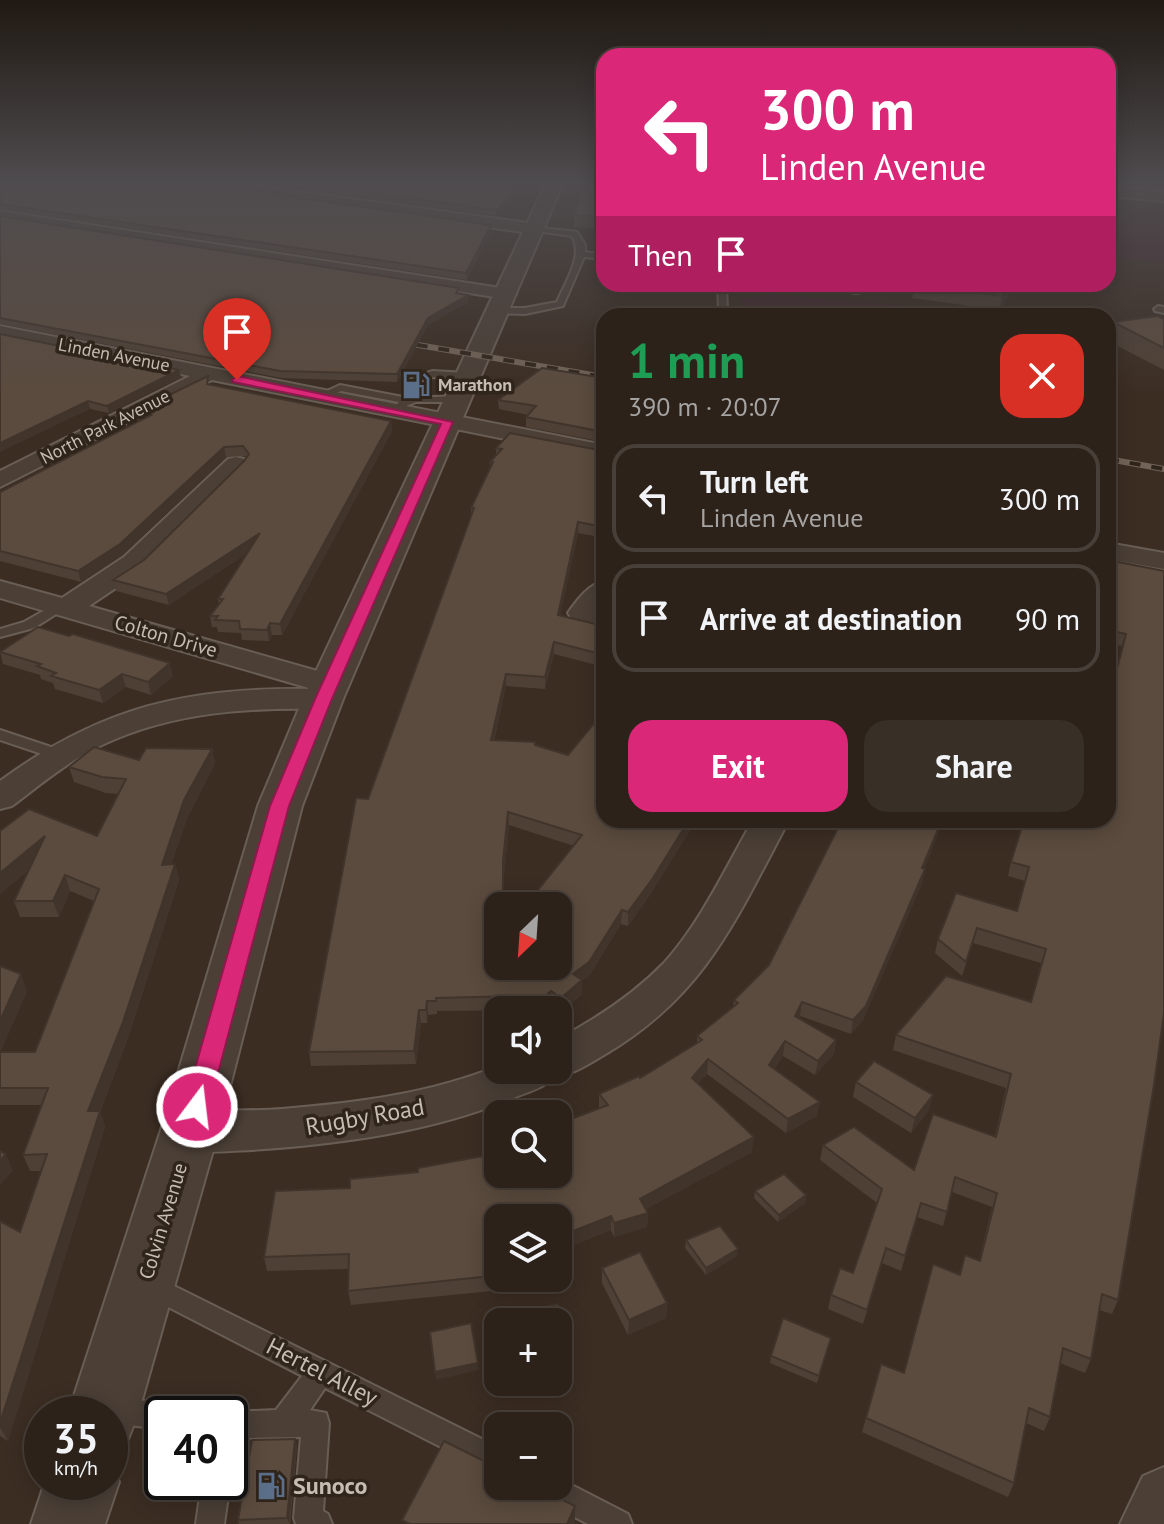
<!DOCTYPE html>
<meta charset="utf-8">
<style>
body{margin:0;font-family:"PT Sans",sans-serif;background:#382f27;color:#f1f3f6;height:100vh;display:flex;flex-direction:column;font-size:30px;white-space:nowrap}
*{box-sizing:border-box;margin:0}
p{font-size:26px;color:#a6a4a2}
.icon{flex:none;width:44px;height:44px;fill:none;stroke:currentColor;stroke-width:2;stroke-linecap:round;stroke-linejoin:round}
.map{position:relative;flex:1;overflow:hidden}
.details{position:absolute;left:596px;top:308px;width:520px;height:520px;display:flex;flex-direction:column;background:#2c221a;border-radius:24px;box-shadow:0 4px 20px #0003,0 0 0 2px #483f39}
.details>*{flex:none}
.top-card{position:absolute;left:596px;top:48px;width:520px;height:244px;border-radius:24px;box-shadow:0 4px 20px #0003,0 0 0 2px #483f39;background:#db2777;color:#fff;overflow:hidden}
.needle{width:52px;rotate:205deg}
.buttons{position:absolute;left:484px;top:892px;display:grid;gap:16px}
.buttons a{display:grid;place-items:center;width:88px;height:88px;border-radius:16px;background:#2c221a;box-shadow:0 4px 20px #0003,0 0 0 2px #483f39;font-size:40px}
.speed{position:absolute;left:24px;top:1396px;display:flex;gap:16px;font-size:40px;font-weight:700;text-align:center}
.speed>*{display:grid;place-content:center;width:104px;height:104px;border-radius:50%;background:#2c221a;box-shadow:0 4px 20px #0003,0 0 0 2px #483f39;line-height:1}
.speed small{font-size:20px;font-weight:400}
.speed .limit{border:4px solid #111;border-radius:12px;background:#fff;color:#111}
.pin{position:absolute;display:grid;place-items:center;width:68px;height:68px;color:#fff;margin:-82px -34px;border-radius:50% 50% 50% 0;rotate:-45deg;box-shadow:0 0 8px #0007}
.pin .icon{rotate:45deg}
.me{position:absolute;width:88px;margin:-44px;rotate:15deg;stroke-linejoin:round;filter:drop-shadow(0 0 6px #0008)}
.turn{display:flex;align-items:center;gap:28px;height:168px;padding:0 32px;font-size:36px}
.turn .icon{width:104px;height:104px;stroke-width:2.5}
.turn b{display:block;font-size:56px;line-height:68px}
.then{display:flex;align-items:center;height:76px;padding:0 32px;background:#0003;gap:16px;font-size:30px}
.round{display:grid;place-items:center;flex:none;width:84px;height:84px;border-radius:24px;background:#382f27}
.summary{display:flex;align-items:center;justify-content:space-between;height:136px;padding:0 32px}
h1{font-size:48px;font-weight:700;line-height:60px;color:#1e9e55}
.button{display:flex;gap:16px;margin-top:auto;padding:16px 32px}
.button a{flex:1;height:92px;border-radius:24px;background:#db2777;color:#fff;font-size:32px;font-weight:700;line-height:92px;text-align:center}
.button a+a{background:#382f27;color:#f1f3f6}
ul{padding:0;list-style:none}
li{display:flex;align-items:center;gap:24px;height:108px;margin:0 16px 12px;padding:0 16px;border:4px solid #483f39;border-radius:24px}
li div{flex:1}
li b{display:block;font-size:30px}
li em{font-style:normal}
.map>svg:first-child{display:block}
</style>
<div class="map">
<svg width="1164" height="1524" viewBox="0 0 1164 1524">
<rect width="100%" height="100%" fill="#3b2d22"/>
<g fill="#42282b">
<polygon points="1137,204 1164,207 1164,263 1108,256 1108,238"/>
<polygon points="771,294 1027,316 743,316 742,299"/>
</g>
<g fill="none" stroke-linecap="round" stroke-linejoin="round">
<defs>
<g id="service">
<path d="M533 227 577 232 585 245V252L604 255V259L584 257 563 306 525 314 496 313V309L499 308H525L557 302C565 282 584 256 572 236L536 231Z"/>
<polygon points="718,284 726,284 727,309 733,316 724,316 719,309"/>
<polygon points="787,284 857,289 887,284 857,293"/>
<polygon points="1158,306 1164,307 1164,313 1155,311 1154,309"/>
<polygon points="432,371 468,373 473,376 468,379 433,377 413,383 408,380"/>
<polygon points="340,385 408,398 458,396 463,399 458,402 416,402 401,408 396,405 399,402 341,391 321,399 316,396"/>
<polygon points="59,602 64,603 64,609 34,628 0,637 0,629 24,622"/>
<polygon points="0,730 66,752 68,755 60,760 0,740"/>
<polygon points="154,1276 498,1447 498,1476 325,1388 310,1410 326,1413 329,1423 323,1511 328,1514 332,1524 296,1524 294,1518 301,1437 230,1438 230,1414 224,1414 230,1412 276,1410 302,1376 145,1295 142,1287 145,1279"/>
<polygon points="120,1398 162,1403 171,1407 175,1414 162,1414 162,1429 120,1424 111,1420 107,1411 111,1402"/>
<polygon points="558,1478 628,1514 632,1524 588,1524 534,1496 530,1486 558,1486"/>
<polygon points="202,1482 230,1482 224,1524 196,1524"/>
</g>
<g id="minor">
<polygon points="180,181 220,181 536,224 544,229 536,234 187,185"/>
<polygon points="0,211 507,289 516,294 507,299 0,219"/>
<polygon points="0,326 604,445 604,459 212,380 0,487 0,471 190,376 0,338"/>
<path d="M236 457 244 459 248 464 244 469 144 569 89 606 342 678 347 685 342 692 335 693 339 699 334 706 323 709C242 707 161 713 88 752 61 767 37 787 12 806L0 809V781C101 707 187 687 312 689L0 598V581L62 598 124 557 228 459Z"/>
<polygon points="1108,543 1164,553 1164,569 1108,559"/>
<path d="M604 581V606L600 610 604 611V630L572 619 568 613C577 600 589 584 604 581Z"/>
<path d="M753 820H789C736 919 706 995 604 1055 590 1063 570 1077 554 1075 547 1087 531 1091 518 1096 434 1132 341 1144 251 1150 224 1151 197 1155 172 1147L166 1133 172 1119C206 1107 246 1112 282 1109 355 1103 429 1094 498 1066V1070H558V1039C596 1019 634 994 664 963 701 922 726 867 753 820Z"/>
<polygon points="1164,1467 1164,1524 1120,1524 1143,1476"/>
</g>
<g id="tertiary">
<polygon points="547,181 564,181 343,699 302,806 218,1133 138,1414 128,1439 110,1446 110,1414 68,1414 160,1133 258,806 303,699"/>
<polygon points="1108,186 1164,191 1164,201 1108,196"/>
<polygon points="110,1461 119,1482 105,1524 31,1524 45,1482 110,1482"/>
</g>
</defs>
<use href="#service" stroke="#695e54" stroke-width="4"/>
<use href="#minor" stroke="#695e54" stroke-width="4"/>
<use href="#tertiary" stroke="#695e54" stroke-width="4"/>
<use href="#service" fill="#4b3f36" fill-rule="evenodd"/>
<use href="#minor" fill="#4b3f36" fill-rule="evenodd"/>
<use href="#tertiary" fill="#4b3f36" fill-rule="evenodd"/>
<defs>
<g id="rail">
<polyline points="395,341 604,377"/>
<polyline points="1108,459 1164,469"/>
</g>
</defs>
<use href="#rail" stroke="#726457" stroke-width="6"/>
<use href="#rail" stroke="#30251b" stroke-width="4" stroke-dasharray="11" stroke-linecap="butt"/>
</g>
<g fill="#4e4035" fill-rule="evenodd">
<polygon points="0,181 186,183 491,225 491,231 467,280 0,209"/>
<polygon points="245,181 520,181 511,202 496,216"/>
<polygon points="604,186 604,229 574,227 574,215 586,192"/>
<polygon points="0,216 460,294 468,302 428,325 397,382 281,378 0,324"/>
<polygon points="915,284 1017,284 999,310 912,298"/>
<polygon points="1164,319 1164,370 1108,341 1113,322"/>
<polygon points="0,334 181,377 109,413 90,409"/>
<polygon points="604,378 604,442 526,427 526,417 528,415 499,409 498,400"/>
<polygon points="210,385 391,421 392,431 282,635 272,635 269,641 242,640 241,633 218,632 217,627 212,627 210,616 219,604 218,599 247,553 169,605 116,591 113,580 144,560 244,461 246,458 245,456 226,457 122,555 81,582 0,561 0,492 139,421 138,421 136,411"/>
<path d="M496 448 604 451V538L578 533 560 615 604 626V667L554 654 545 689 506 686 494 741 535 745 652 892 628 926 621 924 589 976 582 981V994L561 1012 551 1005 545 1010 437 1011V1014L428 1015 427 1023H421L416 1064 311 1066 309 1052 368 799 471 515V508L491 468 490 462 496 455ZM509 825 574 846 498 966V906H503L504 875Z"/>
<polygon points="1108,560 1164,571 1118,1300 1112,1314 1099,1310 1091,1359 1085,1373 1060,1363 1050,1417 1044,1431 1026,1423 1014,1483 1008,1497 862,1432 881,1364 903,1373 959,1274 965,1255 979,1261 992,1207 952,1192 943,1226 917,1217 901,1271 882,1263 863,1324 828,1309 831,1295 853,1273 877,1203 820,1160 823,1145 914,1170 995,1136 1006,1088 893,1050 896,1035 1031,1002 1041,963 973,943 962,976 935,953 938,939 1017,911 1025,881 1008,876 1011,862 1109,698 1122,646 1108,643"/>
<polygon points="0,651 173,676 151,695 126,687 103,703 55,689 53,683 41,679 40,675 3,664"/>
<polygon points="212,749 215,764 188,816 171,864 175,864 179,880 128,1038 100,1112 105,1127 8,1441 0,1436 0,1221 20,1232 41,1171 30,1171 23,1155 42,1105 0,1105 0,966 27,991 0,1052 35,1052 94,901 70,891 59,917 20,917 14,901 30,869 0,894 0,831 97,836 118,794 106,793 74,782 69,767 139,760"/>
<polygon points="925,869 922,883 863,1020 851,1034 800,1016 799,1018 836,1040 834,1054 815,1075 783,1056 774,1069 817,1116 786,1133 707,1074 698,1083 752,1152 646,1209 648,1213 647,1227 614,1237 611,1230 569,1247 569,1251 558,1254 558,1218 498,1218 498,1273 490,1275 492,1291 351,1305 348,1291 348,1269 267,1271 264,1257 350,1188 482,1156 482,1151 498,1174 599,1109 599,1094 640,1078 697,1043 697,1036 733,1007 734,1000"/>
<polygon points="856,1082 929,1110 911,1133 853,1097"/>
<polygon points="755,1191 806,1195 805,1203 778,1222 754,1198"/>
<polygon points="686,1240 737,1256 706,1275 685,1248"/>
<polygon points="602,1268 667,1303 666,1318 628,1335 602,1283"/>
<polygon points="831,1338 817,1383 770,1363 771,1356"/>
<polygon points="295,1439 297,1447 290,1524 239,1524 238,1520"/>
</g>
<g fill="#40342b">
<polygon points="518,181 520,181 511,202 496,216 496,210"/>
<polygon points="491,225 491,231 467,280 466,273"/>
<polygon points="1011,284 1017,284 999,310 1002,296"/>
<polygon points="468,295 468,302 428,325 397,382 397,374 428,318"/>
<polygon points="179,370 181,377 109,413 107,406"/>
<polygon points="88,401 90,409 0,452 0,443"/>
<polygon points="391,421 392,431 282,635 280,624"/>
<polygon points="224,447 226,457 122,555 81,582 78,571"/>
<polygon points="578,522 578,533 558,626 558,615"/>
<polygon points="260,533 262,544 169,605 166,594"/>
<polygon points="270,623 272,635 269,641 267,630"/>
<polygon points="554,642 554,654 545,689 545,677"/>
<polygon points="170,663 173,676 151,695 148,682"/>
<polygon points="122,674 126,687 103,703 99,690"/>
<polygon points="506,674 506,686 491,753 491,740"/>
<polygon points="212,749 215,764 188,816 166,880 162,865 184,800"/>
<polygon points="508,812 509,825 504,875 503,906 503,861"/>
<polygon points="689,820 697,820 652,892 628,926 628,912"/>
<polygon points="942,820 944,820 919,882 922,868"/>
<polygon points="45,836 51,852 0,894 0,873"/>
<polygon points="175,864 179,880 128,1038 100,1112 105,1127 8,1441 0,1427 0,1423 88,1111"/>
<polygon points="925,869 922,883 863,1020 851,1034 853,1020"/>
<polygon points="65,875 70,891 59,917 53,901"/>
<polygon points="622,910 621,924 589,976 582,981 582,994 561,1012 561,998 573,974"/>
<polygon points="21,974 27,991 0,1053 0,1021"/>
<polygon points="551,991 551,1005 545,1010 534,1010 534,1006"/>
<polygon points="427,1001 428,1015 427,1023 426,1010"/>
<polygon points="802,1002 800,1016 793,1030 795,1016"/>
<polygon points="419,1010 421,1023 416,1064 414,1051"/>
<polygon points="836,1040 834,1054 815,1075 818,1061"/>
<polygon points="785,1041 783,1056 767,1079 769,1065"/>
<polygon points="708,1059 707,1074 691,1092 692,1078"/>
<polygon points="933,1095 929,1110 911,1133 915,1118"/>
<polygon points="820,1102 817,1116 786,1133 788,1119"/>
<polygon points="754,1137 752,1152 639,1213 640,1199"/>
<polygon points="6,1154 13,1171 0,1185 0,1161"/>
<polygon points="806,1195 805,1203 778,1222 779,1215"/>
<polygon points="648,1213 647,1227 614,1237 614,1223"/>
<polygon points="611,1216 611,1230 569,1247 569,1251 558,1254 558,1240 568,1233"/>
<polygon points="738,1249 737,1256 706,1275 706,1268"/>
<polygon points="498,1258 498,1273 489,1276 488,1261"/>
<polygon points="667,1303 666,1318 628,1335 629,1320"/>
<polygon points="570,1337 570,1345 558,1349 558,1342"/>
<polygon points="478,1363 479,1370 436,1380 435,1372"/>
<polygon points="295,1439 297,1447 289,1524 287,1518"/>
<polygon points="575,1506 575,1524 567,1524"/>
</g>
<g fill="#5b4b3e" stroke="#40342b" stroke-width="2" fill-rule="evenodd">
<polygon points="0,181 183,181 491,225 466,273 0,204"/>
<polygon points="284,181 518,181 511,196 496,210"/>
<polygon points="589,186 604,186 604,217 574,215 582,192 586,192"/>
<polygon points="0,216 459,288 456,293 468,295 428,318 397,374 280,371 0,318"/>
<polygon points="915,284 1011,284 1002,296 914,285"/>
<polygon points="1158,316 1164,319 1164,348 1113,322"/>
<polygon points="0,334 179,370 107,406 88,401 0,443"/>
<polygon points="542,368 604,378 604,432 526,417 536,406 498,400"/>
<polygon points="208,376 207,384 391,421 280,624 270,623 267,630 240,629 239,621 215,620 218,616 210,616 223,599 218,599 260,533 166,594 113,580 144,560 244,461 249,454 243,446 224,447 120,544 78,571 0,551 0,492 151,415 136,411"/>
<path d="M510 433 604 451V527L578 522 558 615 604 626V655L554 642 545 677 506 674 491 740 535 742V745L568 755 604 711V820H689L653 878 628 912 622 910 589 962 573 974 582 980 561 998 551 991 534 1006 520 996 436 998V1001H427L426 1010H419L414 1051 309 1052 356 798 368 799 474 508H471L493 462H490L502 449 496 448ZM508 812 582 835 525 906H558V966H498V906H503V861Z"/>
<polygon points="1108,560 1164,571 1164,1013 1154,1085 1118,1300 1102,1294 1091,1359 1063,1348 1050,1417 1029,1408 1014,1483 866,1418 881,1364 904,1373 933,1264 960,1275 965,1255 980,1261 997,1193 955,1177 947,1212 921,1203 905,1256 886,1248 867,1310 831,1295 840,1268 853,1273 882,1189 823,1145 854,1127 914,1170 933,1114 996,1137 1011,1074 896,1035 946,976 1031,1002 1046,949 977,928 966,962 938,939 956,893 1017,911 1029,867 1011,862 1024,820 1108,820 1108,698 1109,699 1126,634 1108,630"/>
<polygon points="38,627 69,636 73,634 170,663 148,682 122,674 99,690 51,676 56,673 37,666 41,664 0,652"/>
<polygon points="94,747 139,760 146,748 212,749 184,800 162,865 175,864 123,1022 88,1111 100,1111 0,1423 0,1221 20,1232 47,1154 23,1155 48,1088 0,1088 0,1052 35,1052 99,889 65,875 53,901 14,901 45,836 0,873 0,831 29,809 97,836 126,779 102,777 69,767"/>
<polygon points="842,820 942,820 922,868 925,869 866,1006 853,1020 802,1002 795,1016 836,1040 818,1061 785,1041 769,1065 820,1102 788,1119 708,1059 692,1078 754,1137 640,1199 648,1213 614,1223 611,1216 568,1233 569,1237 558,1240 558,1218 498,1218 498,1258 488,1261 491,1276 348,1291 349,1254 264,1257 275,1191 350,1188 350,1179 418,1172 418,1168 483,1156 482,1151 498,1147 498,1174 558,1174 558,1124 608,1105 599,1094 639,1076 640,1078 702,1040 697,1036 738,1003 734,1000 769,965"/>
<polygon points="0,966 21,974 0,1021"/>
<polygon points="874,1061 933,1095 915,1118 856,1082"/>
<polygon points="0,1151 6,1154 0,1161"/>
<polygon points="784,1174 806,1195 779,1215 755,1191"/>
<polygon points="720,1226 738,1249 706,1268 686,1240"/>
<polygon points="640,1252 667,1303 629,1320 602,1268"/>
<polygon points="558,1304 570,1337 558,1342 558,1322 522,1322 519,1312"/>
<polygon points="783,1318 831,1338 819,1376 771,1356"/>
<polygon points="471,1323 478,1363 435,1372 430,1332"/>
<polygon points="295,1439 287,1518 238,1520 252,1440"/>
<polygon points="444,1441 498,1468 498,1486 534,1486 575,1506 567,1524 410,1524 402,1520"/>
</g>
<linearGradient id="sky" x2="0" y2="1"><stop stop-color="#201913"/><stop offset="0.46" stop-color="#4f4c4f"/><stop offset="1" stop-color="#4f4c4f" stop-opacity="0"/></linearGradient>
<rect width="1164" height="395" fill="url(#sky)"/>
<polygon fill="#db2777" stroke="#8e194d" stroke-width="2" points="237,376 453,422 332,699 289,806 209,1107 206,1114 197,1117 188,1114 184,1107 270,806 315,699 441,424 233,382 232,380"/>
<defs>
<symbol id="fuel-bare" viewBox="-9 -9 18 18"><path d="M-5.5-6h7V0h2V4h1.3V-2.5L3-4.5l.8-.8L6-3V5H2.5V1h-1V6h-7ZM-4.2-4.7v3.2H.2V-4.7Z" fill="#5c6f8a" stroke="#30251b" stroke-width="2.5" paint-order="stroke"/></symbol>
</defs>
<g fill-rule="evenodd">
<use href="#fuel-bare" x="396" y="365" width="40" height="40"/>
<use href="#fuel-bare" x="251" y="1466" width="40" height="40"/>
</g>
<g text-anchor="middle" stroke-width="7" stroke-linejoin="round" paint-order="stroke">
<g font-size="18" fill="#c7bcb1" stroke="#30251b">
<text transform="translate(114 355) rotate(11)" y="6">Linden Avenue</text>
<text transform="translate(105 427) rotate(-27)" y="6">North Park Avenue</text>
</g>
<g font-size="18" font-weight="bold" fill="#c7bcb1" stroke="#30251b" text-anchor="start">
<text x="438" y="391">Marathon</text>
</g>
<g font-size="20" fill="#c7bcb1" stroke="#30251b">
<text transform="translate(166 636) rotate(16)" y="7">Colton Drive</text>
<text transform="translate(163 1221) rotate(-73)" y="7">Colvin Avenue</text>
</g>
<g font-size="24" fill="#c7bcb1" stroke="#30251b">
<text transform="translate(365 1117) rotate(-10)" y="8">Rugby Road</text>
<text transform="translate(322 1372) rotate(27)" y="8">Hertel Alley</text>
</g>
<g font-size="24" font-weight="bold" fill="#c7bcb1" stroke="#30251b" text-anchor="start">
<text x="293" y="1494">Sunoco</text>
</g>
</g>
</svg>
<div class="buttons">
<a><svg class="needle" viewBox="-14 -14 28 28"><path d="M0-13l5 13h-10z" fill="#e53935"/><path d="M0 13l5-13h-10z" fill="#a6a4a2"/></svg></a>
<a><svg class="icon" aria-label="sound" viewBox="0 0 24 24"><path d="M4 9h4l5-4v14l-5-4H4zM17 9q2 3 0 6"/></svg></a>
<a><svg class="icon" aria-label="search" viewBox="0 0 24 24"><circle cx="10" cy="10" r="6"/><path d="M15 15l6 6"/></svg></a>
<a><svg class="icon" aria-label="layers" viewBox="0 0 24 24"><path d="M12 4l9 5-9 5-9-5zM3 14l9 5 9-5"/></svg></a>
<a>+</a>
<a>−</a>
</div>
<div class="speed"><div>35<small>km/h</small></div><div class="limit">40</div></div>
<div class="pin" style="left:237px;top:380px;background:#d93025"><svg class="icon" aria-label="arrive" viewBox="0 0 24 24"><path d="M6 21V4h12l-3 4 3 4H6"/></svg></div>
<svg class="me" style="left:197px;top:1107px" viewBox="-20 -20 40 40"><circle r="17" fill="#db2777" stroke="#fff" stroke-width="3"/><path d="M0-11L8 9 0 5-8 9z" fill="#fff"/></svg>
<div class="top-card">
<div class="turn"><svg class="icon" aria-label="left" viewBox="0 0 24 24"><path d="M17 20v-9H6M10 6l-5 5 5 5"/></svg><div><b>300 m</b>Linden Avenue</div></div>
<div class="then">Then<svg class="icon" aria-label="arrive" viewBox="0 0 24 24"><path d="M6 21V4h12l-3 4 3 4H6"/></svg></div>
</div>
<section class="details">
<div class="summary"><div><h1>1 min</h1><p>390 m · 20:07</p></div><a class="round" style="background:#d93025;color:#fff"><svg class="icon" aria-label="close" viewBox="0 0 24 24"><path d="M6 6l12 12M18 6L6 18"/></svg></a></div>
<ul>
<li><svg class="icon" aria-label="left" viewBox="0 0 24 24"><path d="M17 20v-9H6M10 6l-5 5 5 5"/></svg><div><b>Turn left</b><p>Linden Avenue</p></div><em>300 m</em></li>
<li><svg class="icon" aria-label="arrive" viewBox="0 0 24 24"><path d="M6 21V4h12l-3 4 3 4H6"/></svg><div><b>Arrive at destination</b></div><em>90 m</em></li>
</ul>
<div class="button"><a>Exit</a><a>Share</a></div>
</section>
</div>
